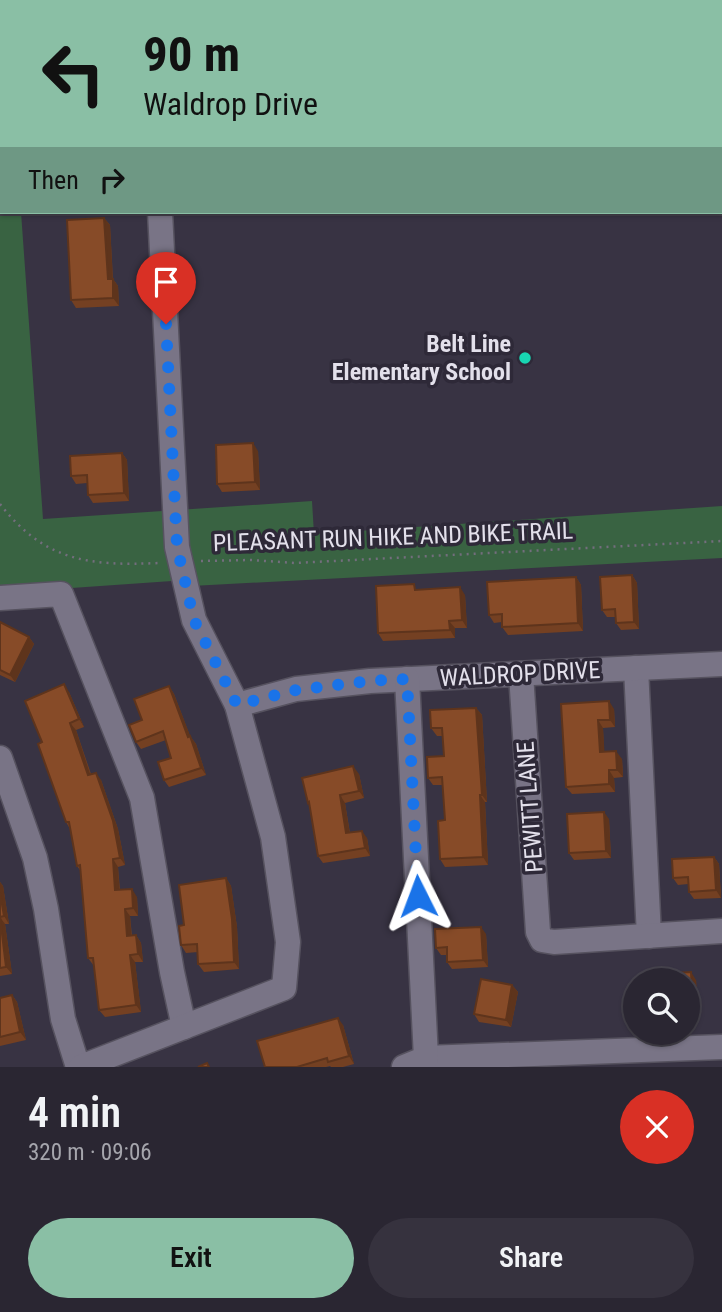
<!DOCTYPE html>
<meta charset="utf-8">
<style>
body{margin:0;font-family:"Roboto Condensed",sans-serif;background:#36323e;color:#f1f3f6;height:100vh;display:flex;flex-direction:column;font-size:26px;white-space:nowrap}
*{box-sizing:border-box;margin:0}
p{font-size:23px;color:#a5a5ac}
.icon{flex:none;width:38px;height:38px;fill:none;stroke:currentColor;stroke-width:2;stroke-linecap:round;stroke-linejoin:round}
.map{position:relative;height:1067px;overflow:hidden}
.details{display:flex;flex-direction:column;background:#2a2632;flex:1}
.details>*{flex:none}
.hud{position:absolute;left:0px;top:0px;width:723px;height:214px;box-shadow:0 2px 5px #0004,0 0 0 2px #46434d;background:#8abfa5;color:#111;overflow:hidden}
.tools{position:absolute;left:623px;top:968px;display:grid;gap:14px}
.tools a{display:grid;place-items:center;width:77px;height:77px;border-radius:50%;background:#2a2632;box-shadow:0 2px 5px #0004,0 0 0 2px #46434d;font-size:35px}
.pin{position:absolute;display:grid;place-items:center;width:60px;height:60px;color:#fff;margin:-72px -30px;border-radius:50% 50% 50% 0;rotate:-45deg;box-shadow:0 0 7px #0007}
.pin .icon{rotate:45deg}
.me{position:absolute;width:77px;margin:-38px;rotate:357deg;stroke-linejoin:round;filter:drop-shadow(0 0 5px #0008)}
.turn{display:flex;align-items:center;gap:24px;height:147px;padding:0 28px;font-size:32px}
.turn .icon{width:91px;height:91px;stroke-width:2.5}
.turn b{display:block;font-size:49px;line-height:60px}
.then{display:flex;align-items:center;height:66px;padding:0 28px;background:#0003;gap:14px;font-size:26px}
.round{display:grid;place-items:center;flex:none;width:74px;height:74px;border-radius:37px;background:#36323e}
.head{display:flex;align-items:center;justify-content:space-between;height:119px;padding:0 28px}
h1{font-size:42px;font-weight:600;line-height:52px}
.cta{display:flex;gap:14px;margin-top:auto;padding:14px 28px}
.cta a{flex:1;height:80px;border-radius:42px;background:#8abfa5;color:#111;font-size:28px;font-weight:600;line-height:80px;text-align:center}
.cta a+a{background:#36323e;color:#f1f3f6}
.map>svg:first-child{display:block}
</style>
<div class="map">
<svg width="722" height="1067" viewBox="0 0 722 1067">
<rect width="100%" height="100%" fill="#383343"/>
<polygon fill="#396342" points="0,46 2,46 2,212 21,212 43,519 312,501 314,534 722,506 722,558 173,587 172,581 0,593"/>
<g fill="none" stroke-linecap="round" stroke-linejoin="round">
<defs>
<g id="minor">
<polyline points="707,0 707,2"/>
<polyline points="721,99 722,101"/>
<polyline points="0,598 61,594 142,798 172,972 184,1027"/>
<polyline points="636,668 649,936"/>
<polyline points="521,674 538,932 542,940 554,942 722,931"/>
<polyline points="237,705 296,689 370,681 722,664"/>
<polyline points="0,758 35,858 46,909 63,1019 78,1067"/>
<polyline points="426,1058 722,1047"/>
<polyline points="81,1067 284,988 288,942 273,837 237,705 194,620 177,547 160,212"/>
<polyline points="404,1067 426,1058 407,679"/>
</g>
<g id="major">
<polyline points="576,2 629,0"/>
<polyline points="0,24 2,23"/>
</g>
</defs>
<use href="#minor" stroke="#56525f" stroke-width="27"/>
<use href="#major" stroke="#56525f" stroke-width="32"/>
<g stroke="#736e7d" stroke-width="2.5" stroke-dasharray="2 5" stroke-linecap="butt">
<polyline points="0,60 2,93"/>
<polyline points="0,137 2,128"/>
<path d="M0 504C45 562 90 566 159 563"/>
<polyline points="201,561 251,560 295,563 722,541"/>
</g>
<use href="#minor" stroke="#797486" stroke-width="24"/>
<use href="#major" stroke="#a56766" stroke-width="30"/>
</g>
<g fill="#744022">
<polygon points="104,218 110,225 113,279 118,286 119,306 76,308 71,300"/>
<polygon points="258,451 260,490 222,492 217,484"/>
<polygon points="122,453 127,460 129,501 93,503 88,495 87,483 76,484 71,476"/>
<polygon points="632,575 637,583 639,629 621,630 616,623 616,617 607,617 602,610"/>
<polygon points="576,577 581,585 583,631 508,635 502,627 502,622 494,623 489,615"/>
<polygon points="418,590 465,595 467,628 455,628 455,638 383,641 378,633"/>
<polygon points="0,622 29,637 34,644 15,682 0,675"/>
<polygon points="169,686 174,694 190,736 196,744 206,775 169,787 164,780 171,758 166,740 141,749 136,742 142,720"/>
<polygon points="69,692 84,727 76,730 91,774 101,780 118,829 125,865 118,867 120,890 137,897 138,916 130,916 132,936 136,935 141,943 143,962 135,962 141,1012 105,1017 99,1010 94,966 88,958 80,870 77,866 70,829 66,822 42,742"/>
<polygon points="561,704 614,709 615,727 603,728 604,752 622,759 623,777 614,778 615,792 572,794 566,787"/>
<polygon points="476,708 482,715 487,802 485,802 488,865 445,867 440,859 445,820 443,785 433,785 428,778 444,756 443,736 437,736 431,728"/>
<polygon points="359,774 364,798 345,803 350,833 367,838 370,856 323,863 318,856 310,805 308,803"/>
<polygon points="609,819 611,858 574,860 569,853"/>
<polygon points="714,857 719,864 721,898 694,899 689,892 688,884 678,885 673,878"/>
<polygon points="226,878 231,886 237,927 239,969 204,972 198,964 198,952 186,953 181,945 184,925"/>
<polygon points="0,882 3,886 9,924 5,924 12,974 0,976"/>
<polygon points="486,934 488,967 452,969 447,962 447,955 441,955 436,948"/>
<polygon points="688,980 696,980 698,1017 688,1017"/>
<polygon points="512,985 518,992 511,1027 479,1022 474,1014"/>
<polygon points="12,995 17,1002 26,1040 0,1046 0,998"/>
<polygon points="343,1025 354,1064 343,1067 331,1067 330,1066 326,1067 265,1067"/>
</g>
<g fill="#5e341c">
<polygon points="104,218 110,225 113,283 113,279 118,286 119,306 113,298 108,279"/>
<polygon points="253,443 258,451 260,490 255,482"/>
<polygon points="122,453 127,460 129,501 124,493"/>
<polygon points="632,575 637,583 639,629 634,622"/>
<polygon points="576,577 581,585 583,631 578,623"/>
<polygon points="460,587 465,595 467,628 462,620"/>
<polygon points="449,621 455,628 455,638 450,630"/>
<polygon points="29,637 34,644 15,682 10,675"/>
<polygon points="64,684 69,692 84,727 79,719"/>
<polygon points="169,686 174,694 191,738 190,736 196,744 206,775 201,768"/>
<polygon points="609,701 614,709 615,727 610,720"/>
<polygon points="476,708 482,715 487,802 482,795"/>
<polygon points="598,720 603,728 605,760 600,752"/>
<polygon points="70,723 76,730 93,783 88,775"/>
<polygon points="616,751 622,759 623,777 617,770"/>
<polygon points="353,766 359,774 364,798 359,791"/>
<polygon points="609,770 614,778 615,792 609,784"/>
<polygon points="96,773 101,780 118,829 125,865 120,858"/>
<polygon points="340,795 345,803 351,841 346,833"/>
<polygon points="480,795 485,802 488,865 483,857"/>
<polygon points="604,812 609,819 611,858 606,851"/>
<polygon points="362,831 367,838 370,856 365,848"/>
<polygon points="714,857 719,864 721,898 716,890"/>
<polygon points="113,859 118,867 120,898 115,890"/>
<polygon points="226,878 231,886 237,927 239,969 234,962"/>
<polygon points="0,882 3,886 9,924 4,916 0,893"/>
<polygon points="132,889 137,897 138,916 133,908"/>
<polygon points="125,909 130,916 132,944 127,936"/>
<polygon points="0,917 5,924 12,974 6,967"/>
<polygon points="481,927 486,934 488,967 483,960"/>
<polygon points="136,935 141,943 143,962 138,954"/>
<polygon points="130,955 135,962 141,1012 136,1005"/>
<polygon points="691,972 696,980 698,1017 693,1009"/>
<polygon points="512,985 518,992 511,1027 506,1020"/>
<polygon points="12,995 17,1002 26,1040 20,1032"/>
<polygon points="338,1018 343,1025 354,1064 349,1056"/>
</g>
<g fill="#874b28" stroke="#5e341c" stroke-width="2">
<polygon points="721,125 722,126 722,198 721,197"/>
<polygon points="104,218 108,279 113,279 113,298 71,300 67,220"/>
<polygon points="253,443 255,482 217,484 216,445"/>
<polygon points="122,453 124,493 88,495 87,475 71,476 70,456"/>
<polygon points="632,575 634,622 616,623 615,609 602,610 600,577"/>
<polygon points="576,577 578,623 502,627 502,614 489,615 487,582"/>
<polygon points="414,584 415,590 460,587 462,620 449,621 450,630 378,633 376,586"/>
<polygon points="0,622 29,637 10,675 0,670"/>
<polygon points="64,684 79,719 70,723 88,775 96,773 113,821 120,858 113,859 115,890 132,889 133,908 125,909 127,936 136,935 138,954 130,955 136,1005 99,1010 93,958 88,958 80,865 77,866 69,822 66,822 38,744 42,742 25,701"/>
<polygon points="169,686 188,737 190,736 201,768 164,780 158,762 171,758 163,731 136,742 129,725 142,720 134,699"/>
<polygon points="609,701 610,720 598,720 600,752 616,751 617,770 609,770 609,784 566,787 561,704"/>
<polygon points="476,708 482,795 480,795 483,857 440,859 438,821 445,820 442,777 428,778 427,757 444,756 442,728 431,728 430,710"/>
<polygon points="353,766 359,791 340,795 346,833 362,831 365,848 318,856 309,802 308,803 302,778"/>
<polygon points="604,812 606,851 569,853 567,814"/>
<polygon points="714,857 716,890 689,892 688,877 673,878 672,859"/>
<polygon points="226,878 232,919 234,962 198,964 197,944 181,945 179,926 184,925 179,885"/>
<polygon points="0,893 4,916 0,917 6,967 0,968"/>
<polygon points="481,927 483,960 447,962 447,947 436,948 435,929"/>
<polygon points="691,972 693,1009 688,1010 688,980 659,980 659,974"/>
<polygon points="481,979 512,985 506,1020 474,1014"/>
<polygon points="12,995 20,1032 0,1037 0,998"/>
<polygon points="338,1018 349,1056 328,1062 327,1058 297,1067 265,1067 257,1041"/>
<polygon points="207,1063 209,1067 198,1067"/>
</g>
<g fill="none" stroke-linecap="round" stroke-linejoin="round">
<polyline stroke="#1a73e8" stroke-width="12" stroke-dasharray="0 21.6" points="166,324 177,547 194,620 237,705 296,690 369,681 407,679 418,896"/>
</g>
<circle fill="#18d5b2" stroke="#2e2938" stroke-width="2.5" cx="525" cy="358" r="7"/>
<g text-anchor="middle" stroke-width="7" stroke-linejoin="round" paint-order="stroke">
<g font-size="24" font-weight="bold" fill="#e3e0eb" stroke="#2e2938" text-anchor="end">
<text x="511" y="352">Belt Line<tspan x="511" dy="28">Elementary School</tspan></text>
</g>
<g font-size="24" fill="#e3e0eb" stroke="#2e2938">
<text transform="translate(393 537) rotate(-2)" y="8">PLEASANT RUN HIKE AND BIKE TRAIL</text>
<text transform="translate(520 674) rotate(-3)" y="8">WALDROP DRIVE</text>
<text transform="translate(530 807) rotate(-94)" y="8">PEWITT LANE</text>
</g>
</g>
</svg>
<div class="tools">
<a><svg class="icon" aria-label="search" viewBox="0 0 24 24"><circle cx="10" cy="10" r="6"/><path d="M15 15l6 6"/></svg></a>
</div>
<div class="pin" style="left:166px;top:324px;background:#d93025"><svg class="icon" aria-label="arrive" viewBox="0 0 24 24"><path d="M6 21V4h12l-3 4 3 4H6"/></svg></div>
<svg class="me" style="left:418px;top:896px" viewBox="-20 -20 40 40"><path d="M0-17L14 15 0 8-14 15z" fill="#1a73e8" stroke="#fff" stroke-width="4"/></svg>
<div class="hud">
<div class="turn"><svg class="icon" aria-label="left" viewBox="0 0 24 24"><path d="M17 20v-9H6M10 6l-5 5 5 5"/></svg><div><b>90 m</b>Waldrop Drive</div></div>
<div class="then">Then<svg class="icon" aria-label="right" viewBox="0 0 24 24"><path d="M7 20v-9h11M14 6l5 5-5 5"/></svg></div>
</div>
</div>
<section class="details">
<div class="head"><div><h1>4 min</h1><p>320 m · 09:06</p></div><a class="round" style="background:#d93025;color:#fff"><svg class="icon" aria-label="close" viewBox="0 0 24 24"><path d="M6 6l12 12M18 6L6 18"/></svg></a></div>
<div class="cta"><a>Exit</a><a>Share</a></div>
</section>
